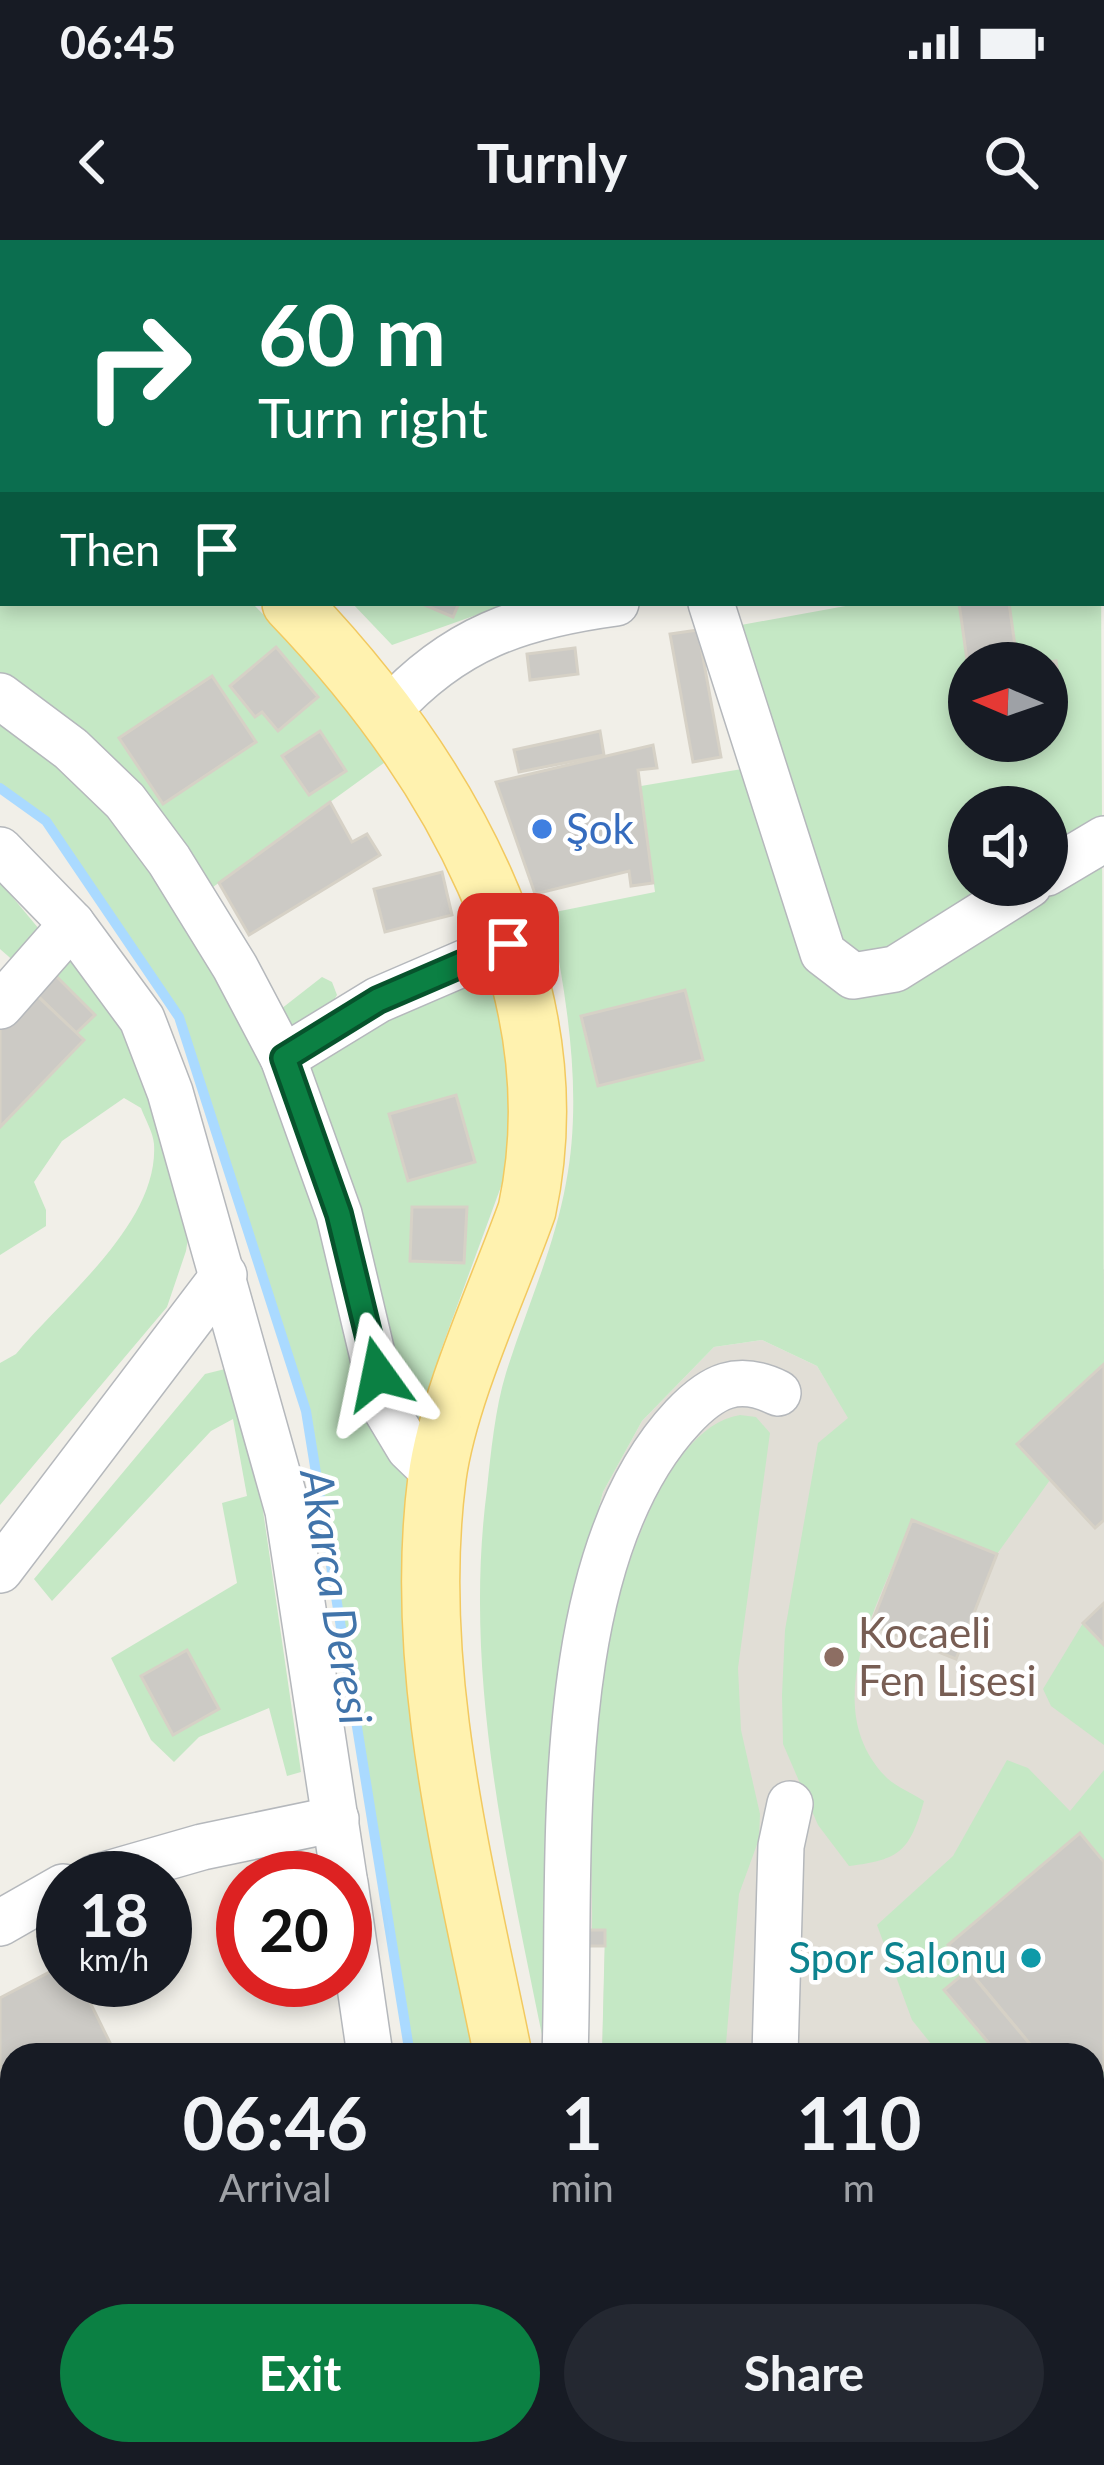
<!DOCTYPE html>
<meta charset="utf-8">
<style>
body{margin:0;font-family:Lato,sans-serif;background:#242831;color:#f1f3f6;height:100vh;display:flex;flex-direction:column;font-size:45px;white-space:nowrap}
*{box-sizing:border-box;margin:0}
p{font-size:39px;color:#9ea1a6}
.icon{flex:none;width:66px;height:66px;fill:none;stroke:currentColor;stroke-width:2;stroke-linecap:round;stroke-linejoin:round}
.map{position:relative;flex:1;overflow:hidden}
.panel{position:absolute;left:0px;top:1803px;width:1104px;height:423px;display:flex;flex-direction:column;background:#171b24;border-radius:36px 36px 0 0;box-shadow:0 6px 18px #0003}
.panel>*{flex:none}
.top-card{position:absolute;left:0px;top:0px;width:1104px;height:366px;box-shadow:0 6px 18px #0003;background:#0b6e4f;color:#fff;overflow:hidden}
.needle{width:78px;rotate:272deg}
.controls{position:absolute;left:948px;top:402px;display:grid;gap:24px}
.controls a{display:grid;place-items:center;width:120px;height:120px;border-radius:50%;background:#171b24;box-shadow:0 6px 18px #0003;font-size:60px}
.speed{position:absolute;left:36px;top:1611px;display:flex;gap:24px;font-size:60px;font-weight:700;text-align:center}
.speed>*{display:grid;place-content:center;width:156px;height:156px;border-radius:50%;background:#171b24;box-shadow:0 6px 18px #0003;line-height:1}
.speed small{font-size:30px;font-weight:400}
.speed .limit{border:18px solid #d22;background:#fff;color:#111}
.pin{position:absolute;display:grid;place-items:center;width:102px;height:102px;color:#fff;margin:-51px;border-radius:24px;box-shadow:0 6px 18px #0006}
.me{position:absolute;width:132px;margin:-66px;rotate:348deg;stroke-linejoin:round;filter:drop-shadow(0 0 9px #0008)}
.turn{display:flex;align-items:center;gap:42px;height:252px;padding:0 60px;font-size:54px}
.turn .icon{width:156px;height:156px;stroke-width:2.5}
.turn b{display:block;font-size:84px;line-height:102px}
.then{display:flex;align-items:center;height:114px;padding:0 60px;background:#0003;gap:24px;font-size:45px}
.eta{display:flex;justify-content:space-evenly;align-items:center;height:204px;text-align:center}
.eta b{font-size:72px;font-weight:700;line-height:84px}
.primary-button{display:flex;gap:24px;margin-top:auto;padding:24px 60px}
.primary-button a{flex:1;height:138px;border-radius:72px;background:#0b8043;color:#fff;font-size:48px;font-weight:700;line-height:138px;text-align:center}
.primary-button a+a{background:#242831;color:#f1f3f6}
.status{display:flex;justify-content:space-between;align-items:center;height:84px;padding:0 60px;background:#171b24;direction:ltr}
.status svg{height:33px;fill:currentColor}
header{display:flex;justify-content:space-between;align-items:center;height:156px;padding:0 60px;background:#171b24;font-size:54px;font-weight:700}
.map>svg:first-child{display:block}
</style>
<div class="status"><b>06:45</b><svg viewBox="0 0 49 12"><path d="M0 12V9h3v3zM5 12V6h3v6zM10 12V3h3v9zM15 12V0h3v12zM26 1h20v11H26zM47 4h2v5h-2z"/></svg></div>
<header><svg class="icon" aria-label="back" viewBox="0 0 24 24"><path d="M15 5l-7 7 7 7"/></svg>Turnly<svg class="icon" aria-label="search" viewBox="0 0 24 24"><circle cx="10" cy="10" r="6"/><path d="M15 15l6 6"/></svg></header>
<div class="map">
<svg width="1104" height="2225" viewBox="0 0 1104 2225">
<rect width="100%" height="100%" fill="#f1efe8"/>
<polygon fill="#e1ded6" points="1104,1029 1104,1876 1092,1815 602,1815 605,1707 552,1706 570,1375 603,1252 642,1181 714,1107 762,1100 817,1126 849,1178"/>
<g fill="#c5e8c5" fill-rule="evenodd">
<polygon points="71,0 1104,0 1104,261 1101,3"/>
<polygon points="0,48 3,363 252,363 304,416 388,520 202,655 0,443"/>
<path d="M1101 319 1104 1124 1018 1204 1050 1240 997 1314 912 1281C882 1357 816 1463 885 1536 894 1546 912 1553 924 1561 910 1611 900 1620 849 1626L818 1585 783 1504 782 1455 785 1390 818 1203 848 1178 817 1126 762 1100 714 1107 642 1181 603 1252 570 1375 546 1815C509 1629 462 1440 487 1249 491 1212 495 1169 506 1133 526 1069 554 1009 566 943 583 855 567 759 550 673L655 652 641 546 742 529 741 385 862 363H1101ZM969 423H1047V501H969ZM969 567H1047V645H969Z"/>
<polygon points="352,363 510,363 392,405"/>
<polygon points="0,470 115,569 189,679 301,902 384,1201 408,1240 403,1370 410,1459 475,1815 410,1815 306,1171 179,778 46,581 0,548"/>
<polygon points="0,642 39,689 16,723 0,709"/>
<path d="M65 704 132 788 193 966 186 1011 167 1067 0 1265V1123L16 1114C63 1057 159 983 154 904 153 892 145 879 141 868L124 858 62 901 34 942 46 970V986L0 1015V887L83 801 76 793 94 776 55 735Z"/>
<polygon points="491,725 511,816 510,922 441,1110 419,1192 405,1185 300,828 356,787"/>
<polygon points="322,737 332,742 337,755 328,770 295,793 272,776"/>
<polygon points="229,1128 251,1188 301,1532 287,1536 269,1468 199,1497 174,1522 151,1500 111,1418 237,1343 222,1263 247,1256 233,1179 211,1191 52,1361 34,1339 205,1134"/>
<path d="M740 1175 756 1177 770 1193 738 1428 741 1490 760 1574 759 1599 739 1654 725 1815H602L605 1691 592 1690C593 1618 586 1540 595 1468 605 1392 652 1189 740 1175Z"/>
<polygon points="1083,1383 1104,1405 1104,1505 1051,1466 1043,1449"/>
<polygon points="1007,1520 1028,1528 1070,1571 1104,1530 1104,2225 635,2225 632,2214 1092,2214 1092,1815 940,1815 912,1780 877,1685 953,1616"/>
<polygon points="12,1985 12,2214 399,2214 401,2225 0,2225 0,1992"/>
</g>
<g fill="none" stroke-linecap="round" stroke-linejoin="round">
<g stroke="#aadaff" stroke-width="10">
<polyline points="0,548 46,581 179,777 306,1171 410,1815"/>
<polyline points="490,2214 493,2225"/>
</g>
</g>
<g fill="#cccac5" stroke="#d6d1c6" stroke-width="3">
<polygon points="420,363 459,363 453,377"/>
<polygon points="959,363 1009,363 1016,413 967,420"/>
<polygon points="698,390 721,517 693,522 670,394"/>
<polygon points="276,407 318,457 278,491 262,472 255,477 230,446"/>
<polygon points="575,408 578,434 530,440 527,414"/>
<polygon points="1056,421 1065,475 1047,478 1043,423"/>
<polygon points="212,436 256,502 163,564 119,498"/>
<polygon points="320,491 346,531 309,555 282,516"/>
<polygon points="600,491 604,515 519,532 514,510"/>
<polygon points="653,505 657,528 638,530 653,643 631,646 629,631 535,654 496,542"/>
<polygon points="330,562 352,602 367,594 380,615 249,695 219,643"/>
<polygon points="442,632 452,675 385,692 374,649"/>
<polygon points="55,735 95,775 76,793 37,755"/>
<polygon points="31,750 84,800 0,887 0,783"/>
<polygon points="685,750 703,820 598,846 581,776"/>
<polygon points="456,855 475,922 408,941 389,874"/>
<polygon points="412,967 467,967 464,1023 410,1021"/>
<polygon points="1104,1124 1104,1280 1095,1288 1017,1204"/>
<polygon points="912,1280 997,1314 956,1419 871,1385"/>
<polygon points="1104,1363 1104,1405 1083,1383"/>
<polygon points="187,1410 219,1469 173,1495 141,1436"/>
<polygon points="1080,1593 1104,1622 1104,1830 1092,1840 1092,1815 1039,1815 948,1705"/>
<rect x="552" y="1690" width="53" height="16"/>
<polygon points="63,1725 63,1740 79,1740 116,1815 12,1815 12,1985 0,1992 0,1758"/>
<polygon points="968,1730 1039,1815 999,1815 944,1750"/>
</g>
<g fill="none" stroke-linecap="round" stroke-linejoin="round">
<defs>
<g id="minor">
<polyline points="1101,293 1104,293"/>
<polyline points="711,363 823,713 853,736 895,729 1029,645"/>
<polyline points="0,456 71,509 125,561 169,620 235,727 283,818 339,974 385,1168 409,1208 437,1235"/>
<path d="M388 471C454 398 520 376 616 363"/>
<polyline points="0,610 72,684 142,779 170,852 288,1271 344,1638"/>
<polyline points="1047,633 1104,599"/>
<polyline points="0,766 72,684"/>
<polyline points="283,818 378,760 508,704"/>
<polyline points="0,1330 224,1035"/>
<polyline points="94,1638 202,1607 336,1579"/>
<polyline points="345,1643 370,1815"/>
<polyline points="0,1683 63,1647"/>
<path d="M565 1815C572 1627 546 1323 683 1177 712 1146 738 1133 778 1153"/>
<polyline points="775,1815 781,1606 790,1564"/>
<polyline points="424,2214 425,2225"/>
</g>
<g id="major">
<polyline points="11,0 13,3"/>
<path d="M291 363C443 521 576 742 527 970 499 1049 448 1156 437 1238 412 1431 465 1627 503 1815"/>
<polyline points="617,2214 620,2225"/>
</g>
</defs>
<use href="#minor" stroke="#b5b8bc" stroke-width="48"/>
<use href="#major" stroke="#f2c960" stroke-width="60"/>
<use href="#minor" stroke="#fff" stroke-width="45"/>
<use href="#major" stroke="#fff2af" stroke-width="57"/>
</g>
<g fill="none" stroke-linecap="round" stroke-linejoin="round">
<defs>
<polyline id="route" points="378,1134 339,974 284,818 378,760 508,704"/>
</defs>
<use href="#route" stroke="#07532c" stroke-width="30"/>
<use href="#route" stroke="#0b8043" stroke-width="21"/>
</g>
<circle fill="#3f7fe0" stroke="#fff" stroke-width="4.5" cx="542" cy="589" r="12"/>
<circle fill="#8d6e63" stroke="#fff" stroke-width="4.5" cx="834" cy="1417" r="12"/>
<circle fill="#0f9aa8" stroke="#fff" stroke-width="4.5" cx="1031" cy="1718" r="12"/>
<g text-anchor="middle" stroke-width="9" stroke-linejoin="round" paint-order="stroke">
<g font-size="42" fill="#366cbe" stroke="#fff" text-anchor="start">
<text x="566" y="604">Şok</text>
</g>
<g font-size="42" fill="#785e54" stroke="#fff" text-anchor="start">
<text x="858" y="1408">Kocaeli<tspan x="858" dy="48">Fen Lisesi</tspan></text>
</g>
<g font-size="42" fill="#0d838f" stroke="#fff" text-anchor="end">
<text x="1007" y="1733">Spor Salonu</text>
</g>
<g font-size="45" font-style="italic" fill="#4174aa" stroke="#fff">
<text transform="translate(336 1357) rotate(81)" y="16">Akarca Deresi</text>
</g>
</g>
</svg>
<div class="controls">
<a><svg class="needle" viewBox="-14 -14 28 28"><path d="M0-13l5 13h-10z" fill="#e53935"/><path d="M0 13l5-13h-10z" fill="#9ea1a6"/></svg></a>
<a><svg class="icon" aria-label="sound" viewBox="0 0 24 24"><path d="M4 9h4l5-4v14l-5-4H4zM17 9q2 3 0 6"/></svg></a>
</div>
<div class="speed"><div>18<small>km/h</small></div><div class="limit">20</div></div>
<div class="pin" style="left:508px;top:704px;background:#d93025"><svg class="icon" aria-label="arrive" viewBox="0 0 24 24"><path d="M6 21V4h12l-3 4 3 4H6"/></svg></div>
<svg class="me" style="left:378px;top:1134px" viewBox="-20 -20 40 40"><path d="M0-17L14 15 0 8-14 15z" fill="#0b8043" stroke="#fff" stroke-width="4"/></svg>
<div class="top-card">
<div class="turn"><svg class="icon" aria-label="right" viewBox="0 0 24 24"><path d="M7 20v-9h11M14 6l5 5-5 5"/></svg><div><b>60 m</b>Turn right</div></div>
<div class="then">Then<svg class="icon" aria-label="arrive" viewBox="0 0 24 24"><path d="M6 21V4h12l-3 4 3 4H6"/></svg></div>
</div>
<section class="panel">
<div class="eta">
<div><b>06:46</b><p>Arrival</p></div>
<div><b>1</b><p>min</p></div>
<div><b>110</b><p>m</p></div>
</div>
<div class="primary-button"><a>Exit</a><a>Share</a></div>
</section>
</div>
